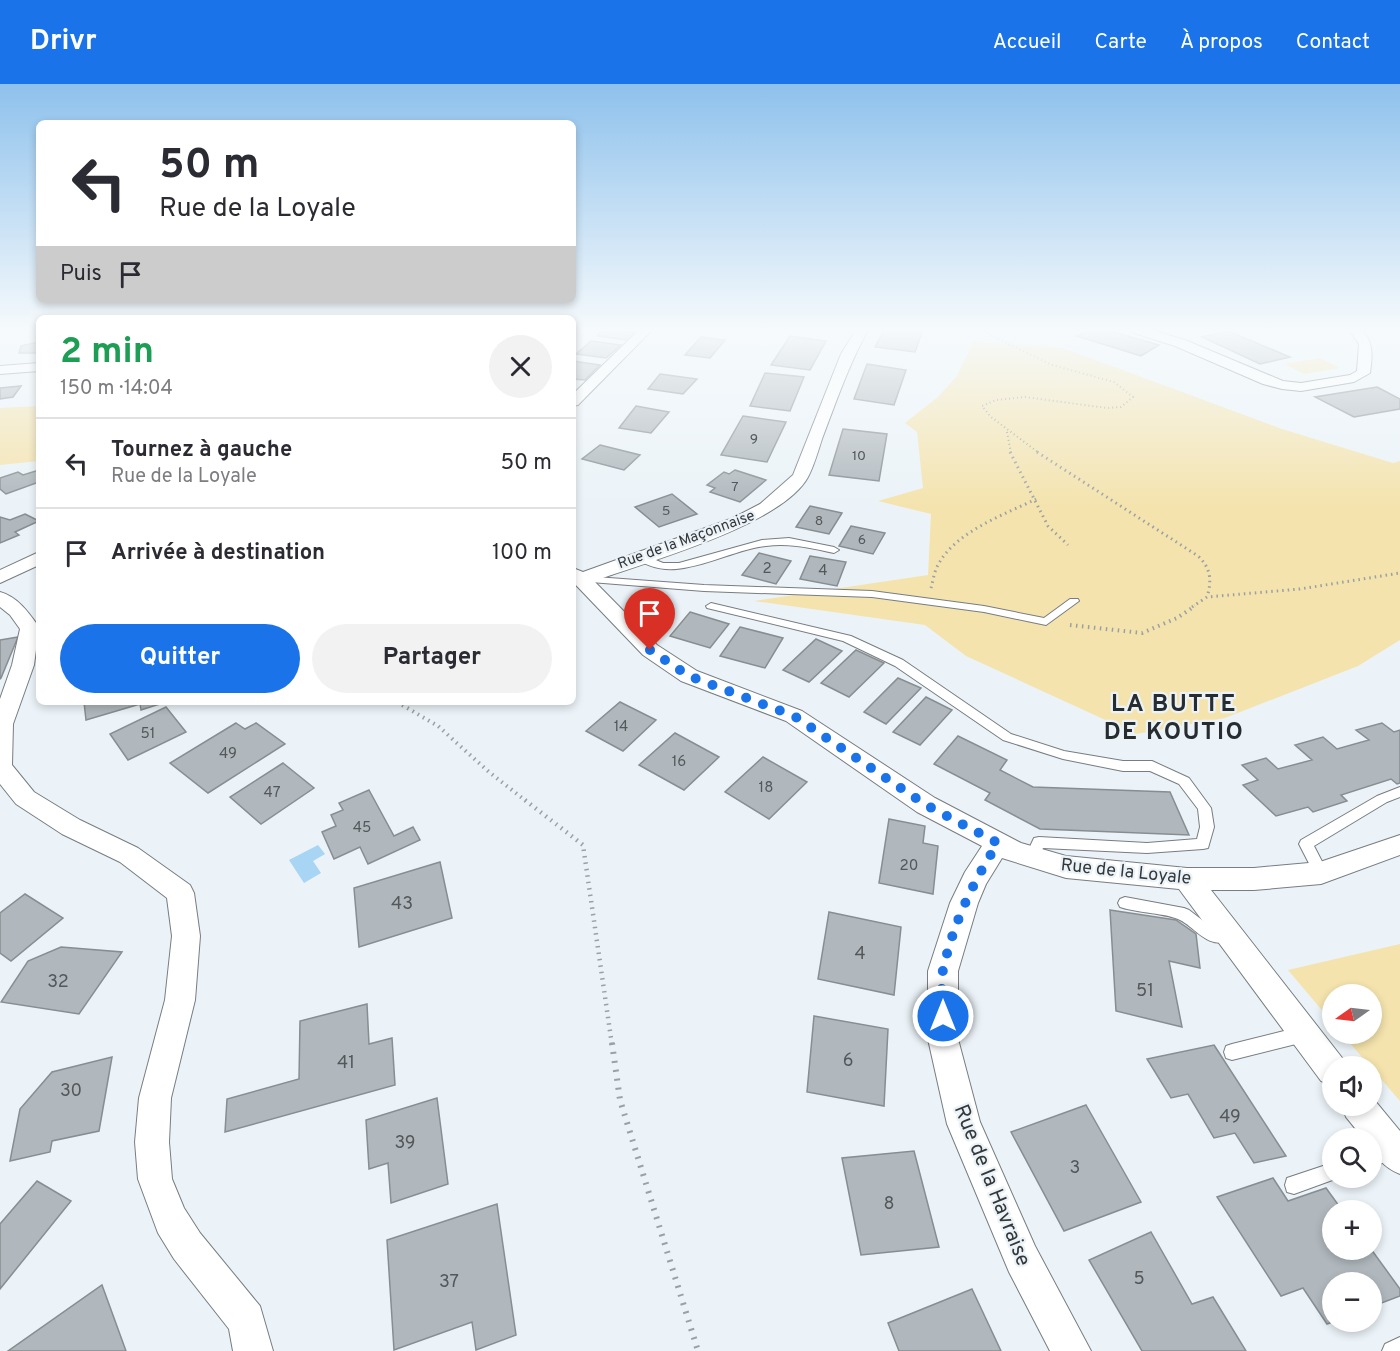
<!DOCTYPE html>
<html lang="fr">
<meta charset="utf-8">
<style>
body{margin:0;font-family:Overpass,sans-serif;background:#f2f2f3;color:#2b2b33;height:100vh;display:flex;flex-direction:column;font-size:22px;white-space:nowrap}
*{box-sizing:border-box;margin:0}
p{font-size:20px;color:#7c7c81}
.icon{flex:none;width:33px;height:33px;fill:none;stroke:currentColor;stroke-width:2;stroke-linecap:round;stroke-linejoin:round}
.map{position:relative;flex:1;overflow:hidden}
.drawer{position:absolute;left:36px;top:231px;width:540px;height:390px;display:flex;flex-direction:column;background:#fff;border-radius:9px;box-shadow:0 3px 9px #0003}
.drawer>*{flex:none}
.guide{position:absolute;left:36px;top:36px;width:540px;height:183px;border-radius:9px;box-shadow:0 3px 9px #0003;background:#fff;color:#2b2b33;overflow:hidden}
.needle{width:39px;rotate:256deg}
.fabs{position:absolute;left:1322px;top:900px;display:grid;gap:12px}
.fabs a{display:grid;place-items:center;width:60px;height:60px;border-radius:50%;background:#fff;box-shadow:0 3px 9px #0003;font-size:30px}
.pin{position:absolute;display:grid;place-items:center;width:51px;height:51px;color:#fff;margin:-62px -26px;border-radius:50% 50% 50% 0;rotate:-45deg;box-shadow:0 0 6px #0007}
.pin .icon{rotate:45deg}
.me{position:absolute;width:66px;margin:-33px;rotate:0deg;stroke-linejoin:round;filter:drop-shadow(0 0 4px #0008)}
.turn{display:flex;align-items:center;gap:21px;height:126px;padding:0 24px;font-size:27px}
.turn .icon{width:78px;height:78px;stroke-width:2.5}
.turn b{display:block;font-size:42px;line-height:51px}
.then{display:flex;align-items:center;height:57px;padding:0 24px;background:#0003;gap:12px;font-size:22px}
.round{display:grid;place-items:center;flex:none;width:63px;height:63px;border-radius:32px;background:#f2f2f3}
.overview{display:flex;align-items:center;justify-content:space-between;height:102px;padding:0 24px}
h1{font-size:36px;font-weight:700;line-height:45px;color:#1e9e55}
.cta{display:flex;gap:12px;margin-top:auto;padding:12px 24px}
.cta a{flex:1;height:69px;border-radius:36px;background:#1a73e8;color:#fff;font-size:24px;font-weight:700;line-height:69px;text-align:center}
.cta a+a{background:#f2f2f3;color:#2b2b33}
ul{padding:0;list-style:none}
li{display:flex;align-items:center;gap:18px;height:90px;padding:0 24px;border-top:2px solid #e1e1e2}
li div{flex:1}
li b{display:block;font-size:22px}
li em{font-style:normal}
header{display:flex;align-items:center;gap:36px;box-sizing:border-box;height:84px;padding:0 30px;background:#1a73e8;color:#fff}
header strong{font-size:28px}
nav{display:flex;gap:33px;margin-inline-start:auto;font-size:21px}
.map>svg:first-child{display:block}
</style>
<header>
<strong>Drivr</strong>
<nav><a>Accueil</a><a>Carte</a><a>À propos</a><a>Contact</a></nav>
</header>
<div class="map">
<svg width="1400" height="1267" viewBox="0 0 1400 1267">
<rect width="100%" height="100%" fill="#ebf3f8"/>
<g fill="#f4e3ad">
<polygon points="973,258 1063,264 1282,345 1393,379 1400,377 1400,556 1358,582 1225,634 1136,650 966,572 925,541 754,517 928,491 931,430 878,417 923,404 917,348 905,339 938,313 957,292"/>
<polygon points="1320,274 1340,284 1304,290 1285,280"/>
<polygon points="39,322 39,377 0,381 0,324"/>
<polygon points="1400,860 1400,1017 1342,950 1371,950 1371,910 1332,910 1332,938 1288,886"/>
</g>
<polygon fill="#a7d5f3" points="318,761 325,770 313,777 321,789 304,799 289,776"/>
<g fill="#b0b8bd" stroke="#878e92" stroke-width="1.5">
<polygon points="603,246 637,246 628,256 597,252"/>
<polygon points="884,246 923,246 915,268 875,263"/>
<polygon points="1090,246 1107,246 1159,261 1141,272 1077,252"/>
<polygon points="1228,247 1290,273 1260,280 1202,253"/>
<polygon points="790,252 826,257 810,286 771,281"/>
<polygon points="701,253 725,256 710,274 685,271"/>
<polygon points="591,257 621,261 606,274 576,270"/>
<polygon points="39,258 39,269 19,269 21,262"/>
<polygon points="573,277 600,281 585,296 573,295"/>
<polygon points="867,280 906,286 894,321 854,315"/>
<polygon points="765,289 804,293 790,327 750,322"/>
<polygon points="660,290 697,295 683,310 648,305"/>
<polygon points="21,302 13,313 0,315 0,304"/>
<polygon points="1377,303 1400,315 1400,325 1354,333 1315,313"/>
<polygon points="636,322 669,328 651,349 619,344"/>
<polygon points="743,332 786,338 767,378 721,371"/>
<polygon points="843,345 887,350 879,397 829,391"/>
<polygon points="600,361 640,371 624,386 582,375"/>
<polygon points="39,386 39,398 6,410 0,405 0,394 18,388 23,391"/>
<polygon points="735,386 766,396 740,418 710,408 715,404 707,401 724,388 729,390"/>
<polygon points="672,410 697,430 659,443 635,423"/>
<polygon points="810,422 842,429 829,450 796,443"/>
<polygon points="25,430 39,437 15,448 19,451 0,459 0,433 10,436"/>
<polygon points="851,442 885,449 873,470 839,462"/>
<polygon points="759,469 791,477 776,500 742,491"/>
<polygon points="810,472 846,478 837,502 800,495"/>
<polygon points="690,528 729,540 710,564 670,552"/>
<polygon points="740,543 783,554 765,584 720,572"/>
<polygon points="18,553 1,594 0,595 0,556"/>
<polygon points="816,555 842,567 809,598 783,586"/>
<polygon points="856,566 884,579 849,613 821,599"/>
<polygon points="898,594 921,604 886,640 864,628"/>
<polygon points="926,613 952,626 920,661 893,648"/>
<polygon points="84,618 163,618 163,619 141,626 140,620 86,636"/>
<polygon points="620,618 656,636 623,667 586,647"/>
<polygon points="166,623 186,648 128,676 110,650"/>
<polygon points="236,639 245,645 256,639 285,660 208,709 170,679"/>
<polygon points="1382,639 1394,648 1400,646 1400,699 1397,700 1391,695 1341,711 1347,717 1313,728 1308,723 1276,732 1243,701 1258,696 1242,681 1266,674 1278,685 1312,676 1295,661 1323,653 1337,665 1369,656 1356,646"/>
<polygon points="675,649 719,673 684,706 639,681"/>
<polygon points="958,652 1007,676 1000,686 1033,703 1170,708 1189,751 1040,745 985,716 990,709 934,680"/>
<polygon points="763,673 807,698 769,735 725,708"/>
<polygon points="283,679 314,704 261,740 230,713"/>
<polygon points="369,706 394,752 413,743 420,756 368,780 360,763 334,775 322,748 336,742 331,731 343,726 339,719"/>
<polygon points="889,735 925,742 923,759 938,762 933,810 879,799"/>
<polygon points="440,778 452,834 359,863 354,804"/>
<polygon points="25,810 63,834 11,877 0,869 0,829"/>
<polygon points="1110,826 1176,836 1196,850 1200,884 1169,877 1182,943 1116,927"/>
<polygon points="829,828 901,843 894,911 818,895"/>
<polygon points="61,863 122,868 79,930 1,918 28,877"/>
<polygon points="367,920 369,960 392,954 395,1001 225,1048 227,1015 299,995 300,937"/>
<polygon points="814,932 888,945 884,1022 807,1008"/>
<polygon points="1214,961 1286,1072 1254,1079 1235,1049 1214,1054 1188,1010 1171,1014 1147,975"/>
<polygon points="112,973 99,1047 52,1057 50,1068 10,1077 20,1025 52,988"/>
<polygon points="437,1014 448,1100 391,1119 388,1079 369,1085 366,1036"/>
<polygon points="1086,1021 1141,1118 1064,1147 1011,1048"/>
<polygon points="914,1067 939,1163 861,1171 842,1074"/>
<polygon points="1273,1094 1288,1117 1326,1104 1342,1126 1332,1126 1332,1166 1371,1165 1400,1205 1400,1212 1371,1223 1371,1198 1332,1198 1333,1238 1327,1240 1303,1204 1281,1212 1217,1113"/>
<polygon points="37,1097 71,1117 0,1205 0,1140"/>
<polygon points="497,1120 516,1251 476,1266 472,1238 394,1266 387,1156"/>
<polygon points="1151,1148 1192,1220 1213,1213 1246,1267 1142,1267 1089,1176"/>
<polygon points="102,1201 126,1267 8,1267"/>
<polygon points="972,1205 1001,1267 899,1267 888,1239"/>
</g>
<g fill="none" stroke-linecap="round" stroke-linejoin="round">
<defs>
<g id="lane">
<path d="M789 454 834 463 839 466 834 469C810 464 790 459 766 462 724 466 672 505 634 472L639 469 663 479H679L762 456Z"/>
<polygon points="582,492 704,501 872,507 984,522 1044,534 1070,515 1078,515 1079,517 1046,541 984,528 872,513 704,507 578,497 577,495"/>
<polygon points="711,519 851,552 903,576 1011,650 1064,667 1123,677 1152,677 1189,694 1211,724 1214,743 1208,764 1203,765 1147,769 1043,764 1037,777 1032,779 1027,777 1025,773 1034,754 1039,753 1147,759 1197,755 1200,743 1198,725 1179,700 1150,687 1123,687 1063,675 1003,656 895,582 843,557 707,524 706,522"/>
<polygon points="1400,703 1400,713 1387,718 1314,762 1328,789 1326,793 1321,795 1316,793 1299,760 1301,756 1377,712"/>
<path d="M1125 813 1184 824 1189 826 1210 842 1230 847 1233 852 1230 857C1207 865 1196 844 1180 836 1167 829 1137 829 1120 823L1118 819 1120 815Z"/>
<polygon points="1304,942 1310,945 1312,950 1310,955 1304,958 1232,976 1226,974 1224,968 1226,962 1232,960"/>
<polygon points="1393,1058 1400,1062 1399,1073 1371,1083 1371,1065"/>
<polygon points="1332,1079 1332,1094 1338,1094 1294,1110 1287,1108 1285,1101 1287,1094"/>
<polygon points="1400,1253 1400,1267 1382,1267 1385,1260"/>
</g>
<g id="street">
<polygon points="639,246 652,246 578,321 573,322 573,310"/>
<path d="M856 246H868C849 280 836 318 822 355 818 367 814 382 808 393 782 441 646 478 594 497L657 561 697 587 802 627 935 714 1021 759 1066 772 1187 784H1254L1320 778 1400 751V771L1321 800 1254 806H1211L1343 975 1346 982H1332V1001L1321 997 1179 805 1066 794 1002 774 986 800 978 819 958 887V955L980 1038 1035 1162 1091 1267H1050L1009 1188 947 1040 928 955V887L950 819 965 788 982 762 917 728 786 637 681 597 643 571 573 498V484L583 488 733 434 760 420 793 391 841 270Z"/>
<path d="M1132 246H1150L1185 256 1283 297 1301 299 1350 291 1357 287 1359 260 1349 246 1364 248C1374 262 1372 273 1370 289L1354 298 1301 307 1282 305 1263 300 1175 262 1134 249Z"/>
<polygon points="39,279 39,287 0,290 0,282"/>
<polygon points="39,468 39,481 0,499 0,486"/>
<path d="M0 508C18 513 29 529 39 543L34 581 13 640 12 681 34 708 80 736 138 764 190 801 194 809 200 852 195 916 171 1014 169 1058 172 1095 184 1124 200 1149 260 1222 273 1267H233L229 1245 174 1175 158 1149 138 1095 135 1058 139 1014 165 916 172 852 167 814 120 778 62 750 16 720 0 700V615L12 581 20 545 10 531 0 523Z"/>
<path d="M1371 1012 1400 1047V1090C1385 1084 1371 1071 1371 1054H1363L1346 1033 1342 1022H1371Z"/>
</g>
</defs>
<use href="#lane" stroke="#777d82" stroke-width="2"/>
<use href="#street" stroke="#777d82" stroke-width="2"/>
<g stroke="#9ba0a4" stroke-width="2" stroke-dasharray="1 3" stroke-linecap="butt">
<polyline points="980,246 1052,281 1114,298 1133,313 1121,323 1107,324 1025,313 996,316 982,322 991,333 1039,369"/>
<polyline points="1007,348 1011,369"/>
</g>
<g stroke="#9ba0a4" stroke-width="3" stroke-dasharray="1.5 4" stroke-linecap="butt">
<polyline points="1010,368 1048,442 1068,461"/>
<path d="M1037 368 1198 472C1211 484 1212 497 1207 513"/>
<path d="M931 504C933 497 934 488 938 481 956 447 1004 431 1036 415"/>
<polyline points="1192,523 1207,513 1300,505 1400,489"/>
</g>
<g stroke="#9ba0a4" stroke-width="4" stroke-dasharray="1.5 4.5" stroke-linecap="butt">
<polyline points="1070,541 1142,549 1177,534 1195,522"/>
<polyline points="397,618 438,642 489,688 526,717"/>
</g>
<polyline stroke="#9ba0a4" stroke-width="4.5" stroke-dasharray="1.5 5" stroke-linecap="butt" points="525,716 583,761 612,961"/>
<polyline stroke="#9ba0a4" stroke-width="6" stroke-dasharray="2 7" stroke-linecap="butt" points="612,959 620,1016 698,1267"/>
<use href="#lane" fill="#fff" fill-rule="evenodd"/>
<use href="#street" fill="#fff" fill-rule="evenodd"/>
</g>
<linearGradient id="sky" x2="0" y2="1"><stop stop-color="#8ec1ec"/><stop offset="0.58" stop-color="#f6fafc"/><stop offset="1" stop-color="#f6fafc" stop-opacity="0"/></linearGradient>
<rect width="1400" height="423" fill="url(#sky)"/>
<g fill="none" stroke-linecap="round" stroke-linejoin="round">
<path stroke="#1a73e8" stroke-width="10" stroke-dasharray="0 18" d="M650 566 689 592 794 632 926 721 998 759C973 798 953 840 943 886 940 900 943 918 943 932"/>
</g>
<g text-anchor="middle" stroke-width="4.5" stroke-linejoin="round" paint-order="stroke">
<g font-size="14" fill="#54585b">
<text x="754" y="359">9</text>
<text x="859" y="376">10</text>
<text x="735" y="407">7</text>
<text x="666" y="431">5</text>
<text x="819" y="441">8</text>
<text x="862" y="460">6</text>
</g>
<g font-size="15" fill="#35383a" stroke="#ebf3f8">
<text transform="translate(686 455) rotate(-20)" y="5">Rue de la Maçonnaise</text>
</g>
<g font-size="15" fill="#54585b">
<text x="767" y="489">2</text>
<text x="823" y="491">4</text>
<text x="621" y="647">14</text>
<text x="148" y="654">51</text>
<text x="228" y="674">49</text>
<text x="679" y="682">16</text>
<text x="766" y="708">18</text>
<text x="272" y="713">47</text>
<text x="362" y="748">45</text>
<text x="909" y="786">20</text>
</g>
<g font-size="18" fill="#35383a" stroke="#ebf3f8">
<text transform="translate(1126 787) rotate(6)" y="6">Rue de la Loyale</text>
</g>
<g font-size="18" fill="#54585b">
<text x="402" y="825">43</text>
<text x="860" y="875">4</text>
<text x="58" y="903">32</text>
<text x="1145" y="912">51</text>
<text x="848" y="982">6</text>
<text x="346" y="984">41</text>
<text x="71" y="1012">30</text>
<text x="1230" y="1038">49</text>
<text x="405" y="1064">39</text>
<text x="1075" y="1089">3</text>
<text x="889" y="1125">8</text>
<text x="1139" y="1200">5</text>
<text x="449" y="1203">37</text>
</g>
<g font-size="21" fill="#35383a" stroke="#ebf3f8">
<text transform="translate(993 1101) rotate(68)" y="7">Rue de la Havraise</text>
</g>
<g font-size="24" font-weight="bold" letter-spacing="1.5" fill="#262c2f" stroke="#ebf3f8">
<text x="1174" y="627">LA BUTTE<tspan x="1174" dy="28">DE KOUTIO</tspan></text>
</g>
</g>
</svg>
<div class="fabs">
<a><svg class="needle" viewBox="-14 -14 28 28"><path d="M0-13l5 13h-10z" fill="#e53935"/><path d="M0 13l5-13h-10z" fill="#7c7c81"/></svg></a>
<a><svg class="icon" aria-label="sound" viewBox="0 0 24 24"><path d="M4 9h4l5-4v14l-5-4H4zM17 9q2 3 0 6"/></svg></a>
<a><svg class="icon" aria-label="search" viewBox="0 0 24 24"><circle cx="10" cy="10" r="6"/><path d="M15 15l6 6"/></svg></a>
<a>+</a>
<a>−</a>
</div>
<div class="pin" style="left:650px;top:566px;background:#d93025"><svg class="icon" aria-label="arrive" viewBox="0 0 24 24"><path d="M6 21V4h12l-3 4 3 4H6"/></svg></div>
<svg class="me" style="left:943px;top:932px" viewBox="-20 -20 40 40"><circle r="17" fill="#1a73e8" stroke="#fff" stroke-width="3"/><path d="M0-11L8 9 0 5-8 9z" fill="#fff"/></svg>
<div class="guide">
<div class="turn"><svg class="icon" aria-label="left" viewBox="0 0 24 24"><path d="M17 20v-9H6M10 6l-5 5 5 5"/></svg><div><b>50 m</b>Rue de la Loyale</div></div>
<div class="then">Puis<svg class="icon" aria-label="arrive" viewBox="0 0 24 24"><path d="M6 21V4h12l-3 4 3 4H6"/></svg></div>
</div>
<section class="drawer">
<div class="overview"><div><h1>2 min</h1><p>150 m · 14:04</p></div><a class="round"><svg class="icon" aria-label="close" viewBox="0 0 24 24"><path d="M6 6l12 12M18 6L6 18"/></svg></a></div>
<ul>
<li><svg class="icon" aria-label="left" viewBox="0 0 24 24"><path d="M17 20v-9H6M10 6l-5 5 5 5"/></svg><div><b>Tournez à gauche</b><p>Rue de la Loyale</p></div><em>50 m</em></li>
<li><svg class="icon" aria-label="arrive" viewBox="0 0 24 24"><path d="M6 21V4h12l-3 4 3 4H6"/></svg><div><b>Arrivée à destination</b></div><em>100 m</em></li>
</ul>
<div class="cta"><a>Quitter</a><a>Partager</a></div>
</section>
</div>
